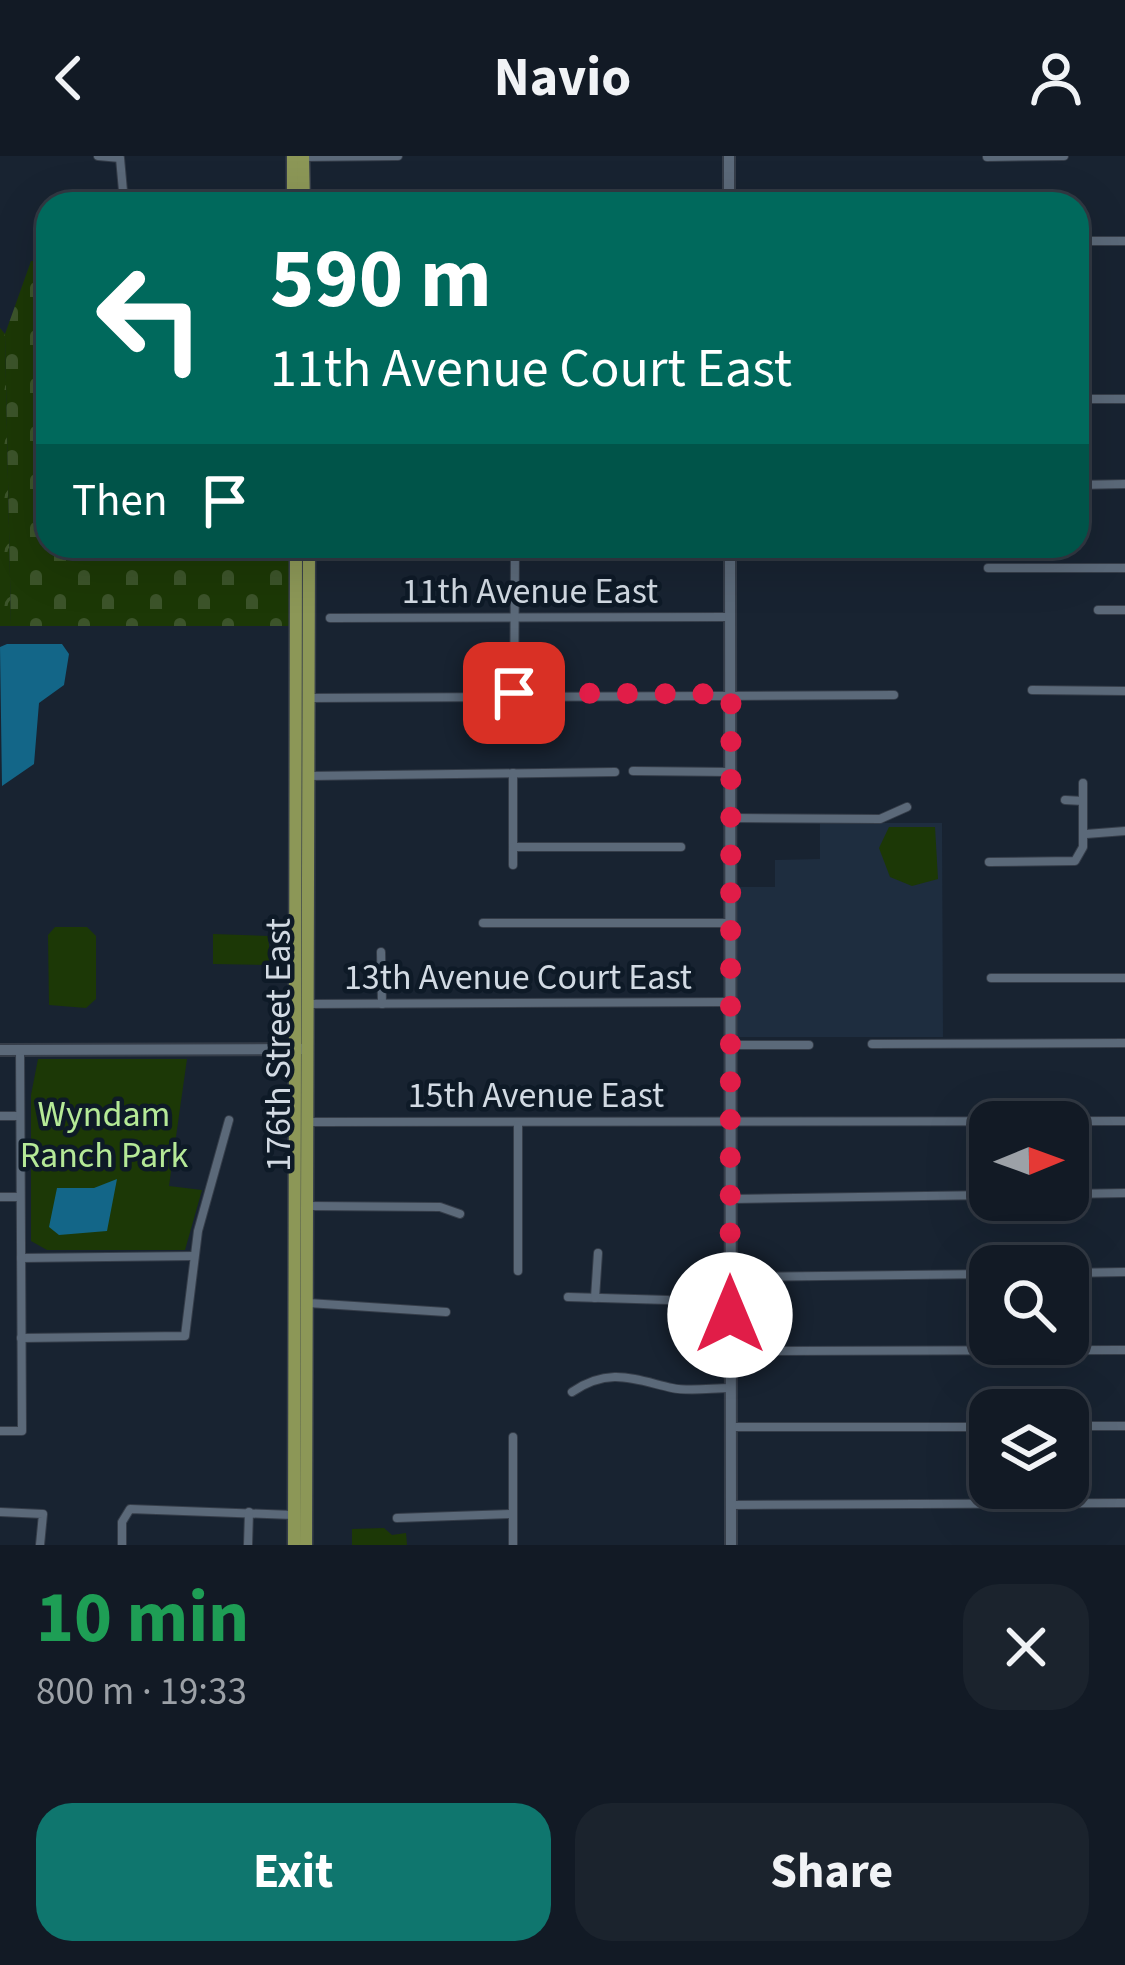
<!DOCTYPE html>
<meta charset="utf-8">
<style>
body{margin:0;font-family:"Source Sans 3",sans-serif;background:#1b232d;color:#f1f3f6;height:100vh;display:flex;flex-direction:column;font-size:45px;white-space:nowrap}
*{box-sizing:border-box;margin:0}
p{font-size:39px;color:#9ca1a7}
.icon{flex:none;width:66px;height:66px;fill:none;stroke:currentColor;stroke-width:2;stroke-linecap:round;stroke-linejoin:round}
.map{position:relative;height:1389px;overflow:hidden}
.side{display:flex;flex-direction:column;background:#121a25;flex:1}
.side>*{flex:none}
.guide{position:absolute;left:36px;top:36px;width:1053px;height:366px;border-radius:36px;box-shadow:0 12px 48px #0002,0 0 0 3px #313842;background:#00695c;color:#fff;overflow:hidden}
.needle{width:78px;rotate:89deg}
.controls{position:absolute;left:969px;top:945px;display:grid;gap:24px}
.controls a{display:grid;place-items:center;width:120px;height:120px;border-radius:24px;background:#121a25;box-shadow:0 12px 48px #0002,0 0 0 3px #313842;font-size:60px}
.pin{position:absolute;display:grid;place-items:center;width:102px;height:102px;color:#fff;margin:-51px;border-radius:24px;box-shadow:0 6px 18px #0006}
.me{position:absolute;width:132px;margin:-66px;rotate:0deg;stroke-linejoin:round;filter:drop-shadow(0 0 9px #0008)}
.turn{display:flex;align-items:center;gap:42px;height:252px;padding:0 36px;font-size:54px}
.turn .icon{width:156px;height:156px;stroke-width:2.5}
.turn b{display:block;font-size:84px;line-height:102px}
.then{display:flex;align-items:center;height:114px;padding:0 36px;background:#0003;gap:24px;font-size:45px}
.round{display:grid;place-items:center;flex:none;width:126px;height:126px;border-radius:36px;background:#1b232d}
.summary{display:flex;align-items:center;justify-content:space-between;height:204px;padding:0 36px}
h1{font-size:72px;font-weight:700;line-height:90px;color:#1e9e55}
.primary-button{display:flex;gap:24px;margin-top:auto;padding:24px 36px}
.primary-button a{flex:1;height:138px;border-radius:36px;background:#0f766e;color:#fff;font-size:48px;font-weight:700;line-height:138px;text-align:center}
.primary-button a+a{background:#1b232d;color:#f1f3f6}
header{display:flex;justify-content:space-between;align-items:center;height:156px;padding:0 36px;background:#121a25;font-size:54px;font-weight:700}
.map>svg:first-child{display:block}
</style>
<header><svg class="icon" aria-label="back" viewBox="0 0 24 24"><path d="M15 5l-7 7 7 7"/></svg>Navio<svg class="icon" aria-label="person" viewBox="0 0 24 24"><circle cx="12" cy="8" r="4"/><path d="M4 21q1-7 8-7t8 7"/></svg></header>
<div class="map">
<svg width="1125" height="1389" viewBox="0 0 1125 1389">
<defs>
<pattern id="forest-crowns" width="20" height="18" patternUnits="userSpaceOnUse" patternTransform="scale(3)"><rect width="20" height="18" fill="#1c3806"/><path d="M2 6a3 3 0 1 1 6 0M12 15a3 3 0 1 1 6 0" fill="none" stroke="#3c542a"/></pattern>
<pattern id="cemetery-stones" width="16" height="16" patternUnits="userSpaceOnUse" patternTransform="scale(3)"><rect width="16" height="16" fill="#1c3806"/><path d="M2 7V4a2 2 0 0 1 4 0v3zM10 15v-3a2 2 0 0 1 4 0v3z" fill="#3c542a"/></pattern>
</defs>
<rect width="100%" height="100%" fill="#182331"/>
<polygon fill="#1e2d3f" points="820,667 942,667 943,881 736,881 736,731 775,731 775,704 820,703"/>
<g fill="#1c3806">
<polygon points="889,671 935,671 938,723 912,730 890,721 879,692"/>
<polygon points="55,771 87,771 96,780 96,843 86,852 49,849 48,779"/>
<polygon points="213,778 268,780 271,809 213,808"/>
<polygon points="38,903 187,903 169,1030 202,1034 185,1094 47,1094 31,1085 31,939"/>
<polygon points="384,1372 392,1379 406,1377 407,1389 352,1389 352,1373"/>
</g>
<polygon fill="url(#forest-crowns)" points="0,172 5,178 11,470 0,470"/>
<polygon fill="url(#cemetery-stones)" points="31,105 48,105 48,390 289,390 289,470 11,470 5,178"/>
<g fill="#136688">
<polygon points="7,488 62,488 69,498 64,529 39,547 34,608 2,630 0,491"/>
<polygon points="117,1023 107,1075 59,1079 49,1071 57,1032 94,1032"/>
</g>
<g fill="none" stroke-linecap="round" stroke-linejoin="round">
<defs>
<g id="minor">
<polyline points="98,0 120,2 123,35 133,42 292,42"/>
<polyline points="303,1 398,0"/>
<polyline points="987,1 1064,0"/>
<polyline points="1077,85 1125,85"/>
<polyline points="1077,243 1125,243"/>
<polyline points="1077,329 1125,328"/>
<polyline points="988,412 1125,412"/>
<polyline points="1098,454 1125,454"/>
<polyline points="330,462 730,461"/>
<polyline points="1032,534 1125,535"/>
<polyline points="309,542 894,539"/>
<polyline points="514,565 515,390"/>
<polyline points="633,615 731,616"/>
<polyline points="513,617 513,709"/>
<polyline points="309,620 615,616"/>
<polyline points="1065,644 1083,645"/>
<polyline points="731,662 880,663 907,651"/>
<polyline points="1086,678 1125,675"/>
<polyline points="513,691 681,691"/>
<polyline points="989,706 1075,705 1083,691 1083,627"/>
<polyline points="483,767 730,767"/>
<polyline points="381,796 382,848"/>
<polyline points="991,822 1125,822"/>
<polyline points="307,848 730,846"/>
<polyline points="872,888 1125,887"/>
<polyline points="730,889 809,889"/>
<polyline points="0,960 20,960"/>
<polyline points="306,966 1125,965"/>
<polyline points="1068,1038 1125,1037"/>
<polyline points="0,1041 20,1041"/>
<polyline points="731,1043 990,1039"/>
<polyline points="307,1050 440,1051 460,1058"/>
<polyline points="21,1102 194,1100"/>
<polyline points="518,1115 518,969"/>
<polyline points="1068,1117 1125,1116"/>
<polyline points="730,1121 990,1118"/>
<polyline points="568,1141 668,1144 697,1158 730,1159"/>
<polyline points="595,1142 598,1097"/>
<polyline points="308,1147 446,1156"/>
<polyline points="21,1182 185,1180 198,1075 229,964"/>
<polyline points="731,1195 1125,1194"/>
<path d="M572 1236C609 1211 633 1223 672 1232 690 1236 712 1232 730 1232"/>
<polyline points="1068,1270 1125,1270"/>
<polyline points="730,1271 990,1271"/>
<polyline points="0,1275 22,1275 20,894"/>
<polyline points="730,1349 1125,1347"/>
<polyline points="0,1356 43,1358 40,1389"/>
<polyline points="397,1362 513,1358"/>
<polyline points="122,1389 122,1366 130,1353 293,1359"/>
<polyline points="248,1389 249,1356"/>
<polyline points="513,1389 513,1281"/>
</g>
<g id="tertiary">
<polyline points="729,0 729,48"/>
<polyline points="730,390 731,1389"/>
<polyline points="0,894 302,893"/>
</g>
<g id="primary">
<polyline points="293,0 293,48"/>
<polyline points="303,0 304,48"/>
<polyline points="294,1389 296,390"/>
<polyline points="306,1389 309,390"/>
</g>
</defs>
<use href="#minor" stroke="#353d49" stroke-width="10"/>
<use href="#tertiary" stroke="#353d49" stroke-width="14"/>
<use href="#primary" stroke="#353d49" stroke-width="15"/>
<use href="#minor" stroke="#5b6979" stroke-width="8"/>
<use href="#tertiary" stroke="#5b6979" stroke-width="10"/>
<use href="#primary" stroke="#8c9757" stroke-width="12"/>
</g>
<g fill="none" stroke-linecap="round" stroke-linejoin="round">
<polyline stroke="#e11d48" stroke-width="21" stroke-dasharray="0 37.8" points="514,537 731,538 730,1159"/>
</g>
<g text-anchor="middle" stroke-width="9" stroke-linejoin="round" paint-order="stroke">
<g font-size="36" fill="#d2dae3" stroke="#0e1a27">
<text x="530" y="447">11th Avenue East</text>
<text x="518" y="833">13th Avenue Court East</text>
<text transform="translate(277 889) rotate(-90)" y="13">176th Street East</text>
<text x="536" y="951">15th Avenue East</text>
</g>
<g font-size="36" fill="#b5e997" stroke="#0e1a27">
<text x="104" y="970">Wyndam<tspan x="104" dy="41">Ranch Park</tspan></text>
</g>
</g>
</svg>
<div class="controls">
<a><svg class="needle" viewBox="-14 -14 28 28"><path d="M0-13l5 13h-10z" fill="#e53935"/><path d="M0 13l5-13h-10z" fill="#9ca1a7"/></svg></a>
<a><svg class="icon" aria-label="search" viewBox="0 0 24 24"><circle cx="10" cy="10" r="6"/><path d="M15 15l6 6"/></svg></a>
<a><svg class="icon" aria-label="layers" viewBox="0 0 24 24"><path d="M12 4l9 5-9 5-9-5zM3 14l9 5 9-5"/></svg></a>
</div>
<div class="pin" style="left:514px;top:537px;background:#d93025"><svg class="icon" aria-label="arrive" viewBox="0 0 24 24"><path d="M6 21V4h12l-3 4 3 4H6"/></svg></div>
<svg class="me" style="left:730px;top:1159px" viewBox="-20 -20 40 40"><circle r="19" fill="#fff"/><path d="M0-13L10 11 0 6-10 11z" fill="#e11d48"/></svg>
<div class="guide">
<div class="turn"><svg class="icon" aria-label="left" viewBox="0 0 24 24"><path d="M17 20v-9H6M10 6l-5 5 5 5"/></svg><div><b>590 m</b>11th Avenue Court East</div></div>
<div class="then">Then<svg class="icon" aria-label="arrive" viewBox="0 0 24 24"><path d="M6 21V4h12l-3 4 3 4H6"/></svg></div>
</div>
</div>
<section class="side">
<div class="summary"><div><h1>10 min</h1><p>800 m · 19:33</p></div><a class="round"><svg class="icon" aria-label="close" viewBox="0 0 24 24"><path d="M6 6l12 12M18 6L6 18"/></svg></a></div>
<div class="primary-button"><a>Exit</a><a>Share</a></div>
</section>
